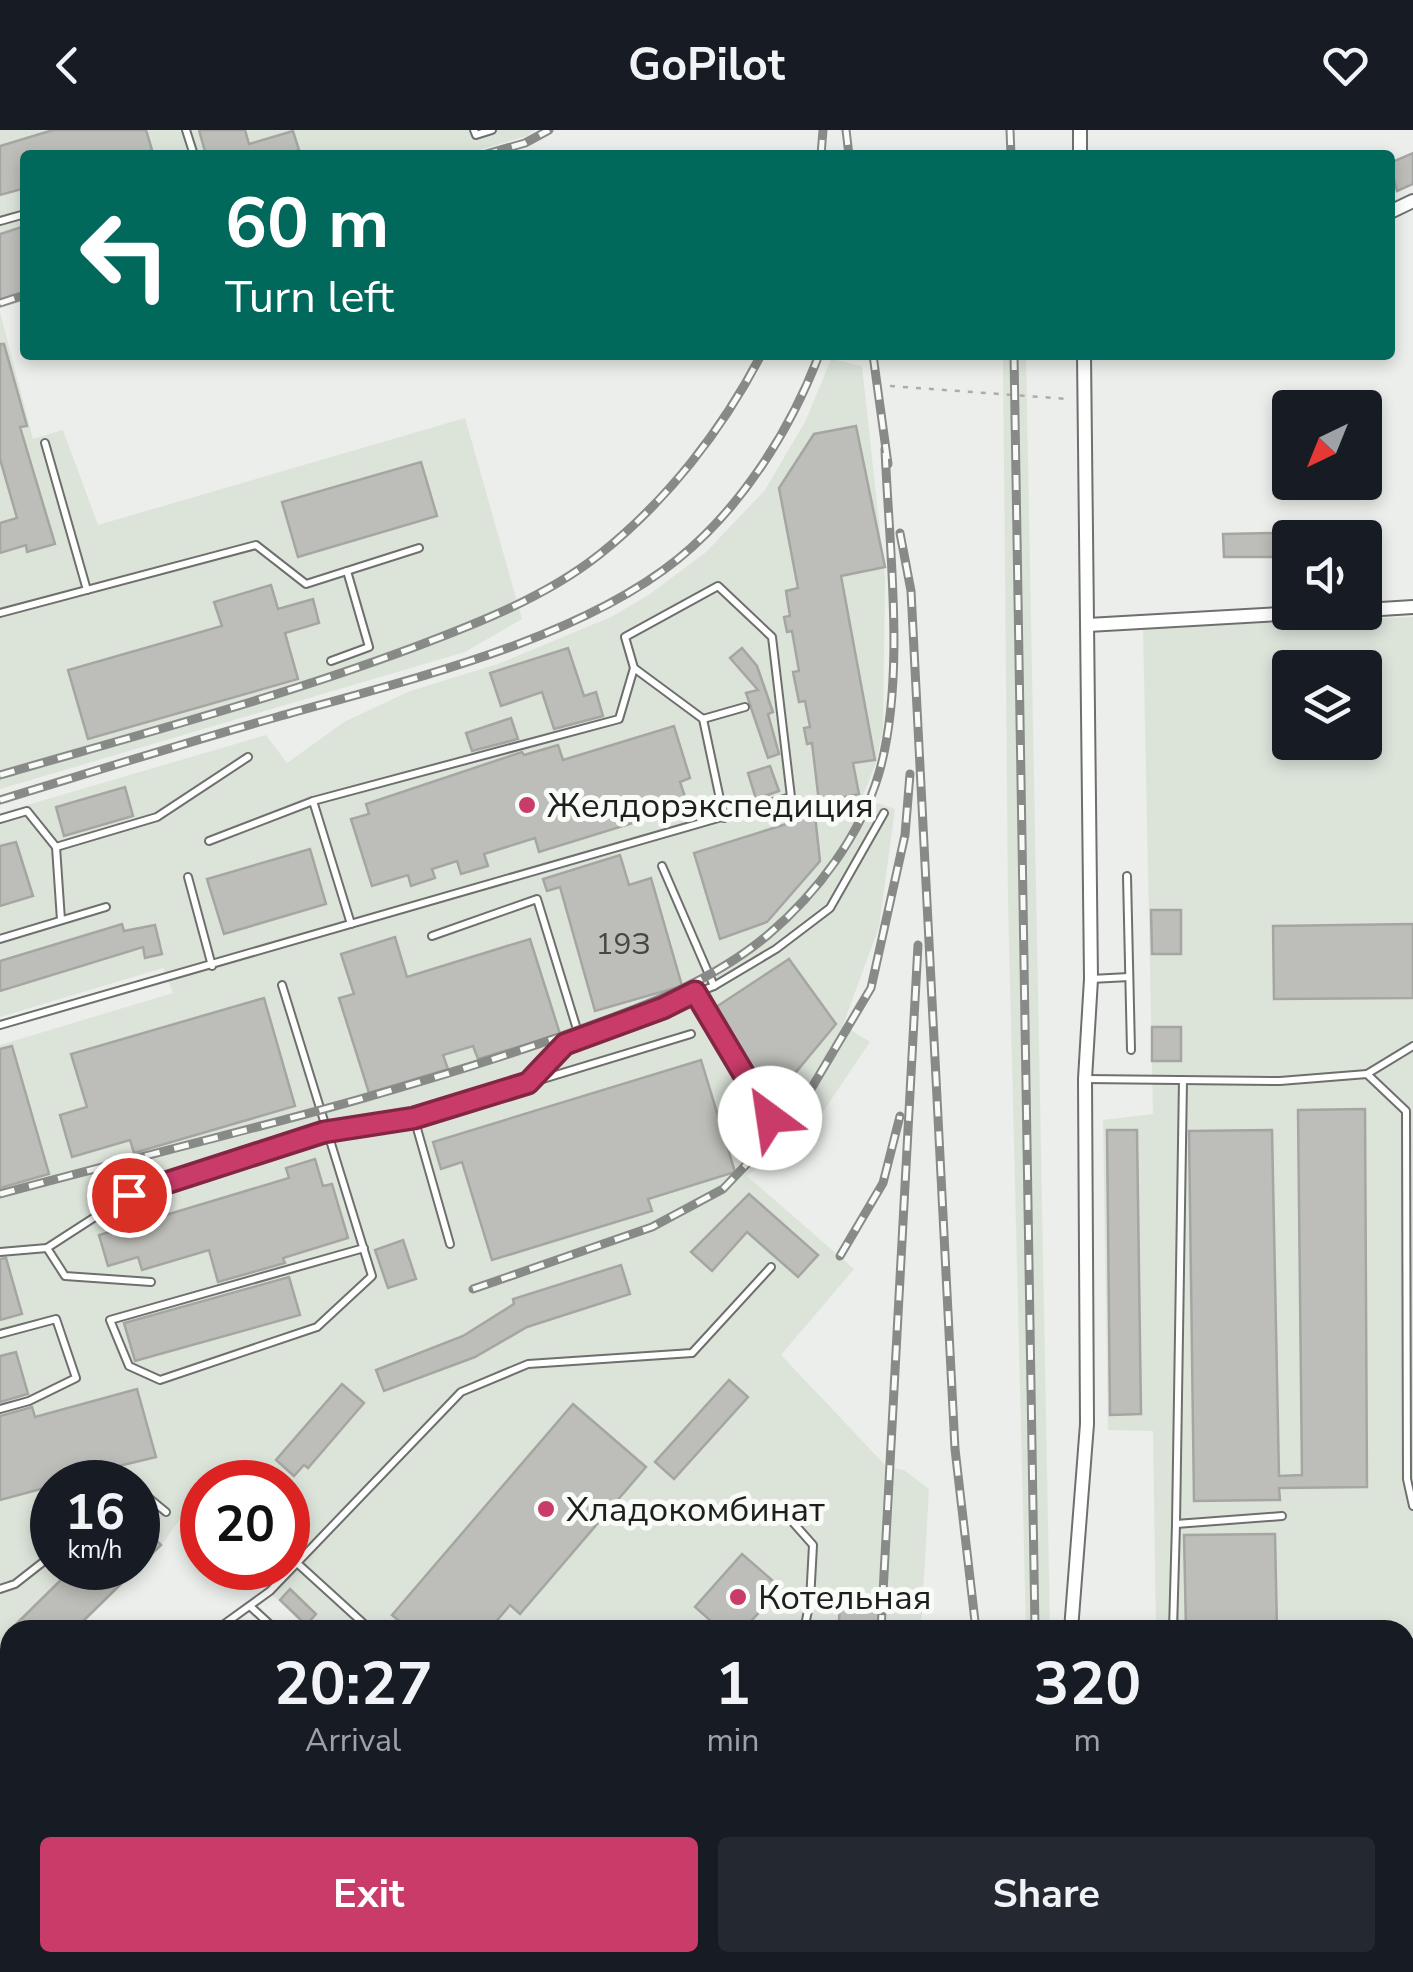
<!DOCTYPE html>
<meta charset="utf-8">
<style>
body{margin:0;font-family:"Nunito Sans",sans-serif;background:#242831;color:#f1f3f6;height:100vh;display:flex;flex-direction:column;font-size:38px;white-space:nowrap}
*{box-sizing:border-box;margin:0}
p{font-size:32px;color:#9ea1a6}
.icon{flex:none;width:55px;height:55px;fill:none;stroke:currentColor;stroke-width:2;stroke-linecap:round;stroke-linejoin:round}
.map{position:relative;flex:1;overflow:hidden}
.sheet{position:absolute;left:0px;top:1490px;width:1415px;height:352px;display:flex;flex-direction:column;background:#171b24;border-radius:30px 30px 0 0;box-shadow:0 5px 15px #0003}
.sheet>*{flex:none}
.guide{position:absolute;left:20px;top:20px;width:1375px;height:210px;border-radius:10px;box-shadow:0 5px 15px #0003;background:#00695c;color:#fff;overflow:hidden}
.needle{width:65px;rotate:223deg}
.buttons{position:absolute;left:1272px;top:260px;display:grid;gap:20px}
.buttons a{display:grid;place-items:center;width:110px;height:110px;border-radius:10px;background:#171b24;box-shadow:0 5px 15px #0003;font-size:50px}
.speed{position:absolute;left:30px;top:1330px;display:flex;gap:20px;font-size:50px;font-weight:700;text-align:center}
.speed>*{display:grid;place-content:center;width:130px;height:130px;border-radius:50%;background:#171b24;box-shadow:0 5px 15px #0003;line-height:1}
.speed small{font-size:25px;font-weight:400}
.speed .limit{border:15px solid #d22;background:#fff;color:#111}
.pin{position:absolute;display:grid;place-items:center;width:85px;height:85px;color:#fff;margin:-42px;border:5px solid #fff;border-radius:50%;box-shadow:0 2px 10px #0007}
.me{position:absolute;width:110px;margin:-55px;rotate:329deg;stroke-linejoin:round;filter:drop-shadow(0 0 8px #0008)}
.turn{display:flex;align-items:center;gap:35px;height:210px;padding:0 40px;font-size:45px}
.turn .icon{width:130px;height:130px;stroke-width:2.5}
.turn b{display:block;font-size:70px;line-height:85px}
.eta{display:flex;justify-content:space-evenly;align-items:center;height:170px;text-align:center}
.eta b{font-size:60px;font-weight:700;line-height:70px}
.button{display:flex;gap:20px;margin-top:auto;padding:20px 40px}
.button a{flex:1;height:115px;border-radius:10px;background:#c93b69;color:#fff;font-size:40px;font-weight:700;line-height:115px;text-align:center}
.button a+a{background:#242831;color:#f1f3f6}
header{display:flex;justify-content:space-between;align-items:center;height:130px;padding:0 40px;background:#171b24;font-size:45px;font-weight:700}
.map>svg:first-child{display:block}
</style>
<header><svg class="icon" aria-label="back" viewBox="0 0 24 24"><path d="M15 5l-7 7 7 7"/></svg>GoPilot<svg class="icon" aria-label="heart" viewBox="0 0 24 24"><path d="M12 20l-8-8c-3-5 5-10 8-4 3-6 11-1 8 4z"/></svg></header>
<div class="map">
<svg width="1413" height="1842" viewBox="0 0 1413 1842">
<rect width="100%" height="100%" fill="#ebeeea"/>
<g fill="#dce4da" fill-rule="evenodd">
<polygon points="0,0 535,0 527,6 462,25 25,25 25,171 0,178"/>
<polygon points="0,182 33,309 63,300 98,395 465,288 522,489 465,522 0,659"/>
<polygon points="1003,225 1026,225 1050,1500 1026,1500 1008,771"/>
<path d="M831 229 862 236 885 448 883 599 876 633 862 668 895 679 879 797 843 895 870 912 818 989 747 1046 854 1139 781 1225 887 1337 904 1340 929 1359 921 1500H310L244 1438H288V1352H202V1398L185 1383 161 1415 74 1500H10V1604L0 1613V915L173 863 163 838 0 887V683L266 605 287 633 344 592 410 561 498 534 611 487 650 464 706 422 765 360 806 290ZM52 1352H138V1438H52Z"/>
<path d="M1413 487V1842H1163V1832H1405V1500H1156L1153 1301 1108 1300 1103 990 1153 984 1143 498ZM1290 538H1365V612H1290Z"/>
<polygon points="256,1833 868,1833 865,1842 267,1842"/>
</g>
<g fill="#bdbeb9" stroke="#a5a6a1" stroke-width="2.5">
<polygon points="53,0 146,0 152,20 136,25 25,25 25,58 0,65 0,16"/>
<polygon points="199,0 245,0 249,14 293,1 299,20 282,25 206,25"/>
<polygon points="1413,23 1413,54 1397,61 1390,33"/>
<polygon points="25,96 25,164 0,172 0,104"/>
<polygon points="0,214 4,214 27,296 20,297 55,414 27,422 26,415 0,423 0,393 17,388 0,329"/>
<polygon points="856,296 885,437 841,446 875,630 853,633 859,664 819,672 812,613 807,614 804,598 810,597 805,571 799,572 793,542 799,541 792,501 787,502 784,487 790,486 786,461 798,458 779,358 814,304"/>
<polygon points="421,332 437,386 298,427 282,372"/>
<polygon points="1277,403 1277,427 1224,427 1223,404"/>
<polygon points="271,455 278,479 313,469 319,493 285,503 298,549 88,609 68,540 222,496 214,472"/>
<polygon points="568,518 584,566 596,562 603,586 554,599 542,562 501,576 490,543"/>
<polygon points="742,518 757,536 773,582 768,584 779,624 768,628 746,563 758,560 730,528"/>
<polygon points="511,588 518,609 472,621 466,603"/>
<polygon points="674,596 690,648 680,652 688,676 539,722 535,708 484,724 488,736 461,744 457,731 432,739 435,748 411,756 408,745 372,756 351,689 369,684 366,674 522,622 524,625 558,615 563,630"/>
<polygon points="770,636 779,661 756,669 748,643"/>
<polygon points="125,657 133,686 64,706 56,677"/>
<polygon points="815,685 820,731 767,792 720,809 694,723"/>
<polygon points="16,712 33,766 0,776 0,716"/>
<polygon points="310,719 326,774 224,804 207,749"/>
<polygon points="620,725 629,755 651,748 682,856 595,881 560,757 547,761 543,749"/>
<polygon points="1151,780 1181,780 1181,824 1152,824"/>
<polygon points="122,794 124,801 155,795 162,824 145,828 143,817 0,861 0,831"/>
<polygon points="1413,794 1413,868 1274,869 1273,796"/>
<polygon points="395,807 407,847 530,809 560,904 478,929 473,916 443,925 448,939 369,963 339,868 354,864 341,824"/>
<polygon points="789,829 836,894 771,972 713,879"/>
<polygon points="264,868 295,976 134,1023 130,1010 72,1027 60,985 87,977 71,924"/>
<rect x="1152" y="897" width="29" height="34"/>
<polygon points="12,916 49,1044 0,1058 0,919"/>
<polygon points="701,930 735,1042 648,1069 652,1081 492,1130 462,1032 441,1039 433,1012"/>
<polygon points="1365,979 1367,1357 1279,1358 1280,1370 1194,1371 1189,1001 1272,1000 1279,1346 1302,1345 1298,980"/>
<polygon points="1107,1000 1137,1000 1141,1284 1110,1285"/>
<polygon points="315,1029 323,1056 332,1054 348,1108 283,1128 285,1133 218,1152 209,1120 142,1140 138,1127 108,1136 99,1105 289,1048 286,1038"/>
<polygon points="749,1064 818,1125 798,1147 747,1102 712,1141 691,1122"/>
<polygon points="403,1110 416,1149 388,1158 375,1120"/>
<polygon points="6,1128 22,1184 0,1190 0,1129"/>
<polygon points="621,1135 630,1164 527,1197 475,1227 384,1261 376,1240 463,1206 514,1174 513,1169"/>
<polygon points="289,1147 300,1185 135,1231 124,1193"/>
<polygon points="16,1222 28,1264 0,1272 0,1226"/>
<polygon points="729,1250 748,1267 674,1349 655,1332"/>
<polygon points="342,1254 364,1273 308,1338 304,1335 294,1346 276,1330"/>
<polygon points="137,1259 156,1327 52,1352 52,1356 0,1370 0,1286 32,1277 35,1287"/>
<polygon points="573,1274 646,1337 520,1484 510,1475 489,1500 410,1500 392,1485"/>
<polygon points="138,1391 161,1415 74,1500 10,1500 73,1438 138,1438"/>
<polygon points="1275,1404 1277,1500 1186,1500 1184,1405"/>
<polygon points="742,1424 781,1458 743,1500 721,1500 695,1477"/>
<polygon points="290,1459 316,1484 306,1495 280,1470"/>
<polygon points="840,1479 881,1482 879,1500 838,1500"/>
</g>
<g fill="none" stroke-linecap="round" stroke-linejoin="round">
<defs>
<g id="lane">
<polyline points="186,0 194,25"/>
<polyline points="474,0 476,5 492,0"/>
<polyline points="0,91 25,84"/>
<polyline points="45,313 87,460"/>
<polyline points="0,483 256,415 306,454 419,418"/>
<polyline points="331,531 369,517 347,441"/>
<polyline points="634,538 703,589 724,688"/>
<polyline points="703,589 745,577"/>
<polyline points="313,671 351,794"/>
<polyline points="0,689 27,681 56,717 157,687 248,627"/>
<polyline points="56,717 61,790"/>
<polyline points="662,736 714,856"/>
<polyline points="1127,746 1131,920"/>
<polyline points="188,747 212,836"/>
<polyline points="432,806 537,769 580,909"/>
<polyline points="0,809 106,777"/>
<polyline points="1091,849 1129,847"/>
<polyline points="282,855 372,1146 317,1197 160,1250 129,1236 110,1190 364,1118"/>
<polyline points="695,861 770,987"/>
<polyline points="0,895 791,667 772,507 718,456 625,507 634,538 619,589 313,671 209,711"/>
<polyline points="1367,944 1413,916"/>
<polyline points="1085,949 1280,951 1367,944 1406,981 1407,1349 1413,1376"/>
<polyline points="531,950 565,914 714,856 776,819 830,778 884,683"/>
<polyline points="1183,950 1176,1394 1282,1386"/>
<polyline points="414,988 450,1114"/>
<polyline points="47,1118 65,1146 151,1152"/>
<polyline points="0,1122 47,1118 129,1065 325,1002 414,988 691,904"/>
<polyline points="0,1204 56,1189 76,1248 29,1271 0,1279"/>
<polyline points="138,1359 166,1382"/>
<polyline points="782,1380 813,1415 810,1471 804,1500"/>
<polyline points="297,1433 363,1493"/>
<polyline points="0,1459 15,1454 52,1425"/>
<polyline points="251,1477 276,1500"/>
<polyline points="216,1500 270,1461 461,1262 528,1234 692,1223 771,1137"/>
<polyline points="1173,1500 1176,1394"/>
<polyline points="1405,1523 1413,1522"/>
<polyline points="0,1595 3,1598"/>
<polyline points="0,1634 10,1625"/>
<polyline points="178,1832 188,1842"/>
<polyline points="5,1842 13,1832"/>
<polyline points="638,1842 646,1832"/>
</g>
<g id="street">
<polyline points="1080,0 1080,25"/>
<polyline points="1390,82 1413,71"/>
<polyline points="1365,480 1413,477"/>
<polyline points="1088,495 1314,482"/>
<polyline points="1071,1500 1087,1294 1085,949 1091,849 1084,225"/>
<polyline points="1073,1832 1074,1842"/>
</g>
</defs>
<use href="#lane" stroke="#6d706c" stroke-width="10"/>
<use href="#street" stroke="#6d706c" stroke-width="16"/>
<polyline stroke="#aaada9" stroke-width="2.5" stroke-dasharray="5 8" stroke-linecap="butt" points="890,256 1068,269"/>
<use href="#lane" stroke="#fff" stroke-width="6"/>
<use href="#street" stroke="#fff" stroke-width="12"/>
<defs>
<g id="rail">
<polyline points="846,0 849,25"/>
<polyline points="1010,0 1011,25"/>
<polyline points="483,25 525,13 549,0"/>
<polyline points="821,25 823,0"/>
<polyline points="0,173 25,165"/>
<polyline points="873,225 888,334"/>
<polyline points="1014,225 1035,1500"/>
<polyline points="900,403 911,461 955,1319 976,1500"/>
<path d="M0 645C138 605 277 568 412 518 476 494 546 467 600 424 667 371 722 300 761 225"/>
<path d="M0 670C92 642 184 613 277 587 403 551 575 512 678 429 741 378 790 301 819 225"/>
<path d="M0 1064C185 1014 373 972 553 909 628 882 708 856 769 804 817 763 861 705 879 643 906 549 889 417 885 319"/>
<polyline points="840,1126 883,1053 900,986"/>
<polyline points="473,1159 652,1097 723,1059 763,1017 808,964 871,858 905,705 910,644"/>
<polyline points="881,1500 918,815"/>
<polyline points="1024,1832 1025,1842"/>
<polyline points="1041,1832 1041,1842"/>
<polyline points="822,1842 826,1832"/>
<polyline points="922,1842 929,1832"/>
</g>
</defs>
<use href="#rail" stroke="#888a87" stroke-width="9"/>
<use href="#rail" stroke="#f8fbf7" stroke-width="5" stroke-dasharray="15" stroke-linecap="butt"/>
</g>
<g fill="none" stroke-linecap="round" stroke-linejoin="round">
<defs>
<polyline id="route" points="129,1065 324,1002 414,988 528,953 565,914 663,878 695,862 770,988"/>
</defs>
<use href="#route" stroke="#832644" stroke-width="25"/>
<use href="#route" stroke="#c93b69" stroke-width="18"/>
</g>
<g fill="#c93b69" stroke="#f8fbf7" stroke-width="4">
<circle cx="527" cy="675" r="10"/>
<circle cx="546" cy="1379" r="10"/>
<circle cx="738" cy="1467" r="10"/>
</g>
<g text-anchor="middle" stroke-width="10" stroke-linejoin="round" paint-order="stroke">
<g font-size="30" fill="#454744">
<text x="623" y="824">19З</text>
</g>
<g font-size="35" fill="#1d1f1d" stroke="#f8fbf7" text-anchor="start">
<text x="547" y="687">Желдорэкспедиция</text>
<text x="566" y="1391">Хладокомбинат</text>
<text x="758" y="1479">Котельная</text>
</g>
</g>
</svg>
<div class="buttons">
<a><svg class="needle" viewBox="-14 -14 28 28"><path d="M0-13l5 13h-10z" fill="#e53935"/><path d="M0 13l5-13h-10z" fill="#9ea1a6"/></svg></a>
<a><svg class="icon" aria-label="sound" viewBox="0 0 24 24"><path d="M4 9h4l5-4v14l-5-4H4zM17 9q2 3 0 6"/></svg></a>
<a><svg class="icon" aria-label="layers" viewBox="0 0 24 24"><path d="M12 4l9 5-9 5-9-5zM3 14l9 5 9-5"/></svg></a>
</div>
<div class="speed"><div>16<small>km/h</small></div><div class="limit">20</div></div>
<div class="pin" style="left:129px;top:1065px;background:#d93025"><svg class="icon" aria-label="arrive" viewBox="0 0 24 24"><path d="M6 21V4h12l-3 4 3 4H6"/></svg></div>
<svg class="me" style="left:770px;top:988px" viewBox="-20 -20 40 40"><circle r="19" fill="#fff"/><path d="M0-13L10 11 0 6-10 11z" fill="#c93b69"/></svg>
<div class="guide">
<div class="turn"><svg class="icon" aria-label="left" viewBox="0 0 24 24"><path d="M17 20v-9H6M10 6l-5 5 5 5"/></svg><div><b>60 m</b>Turn left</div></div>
</div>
<section class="sheet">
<div class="eta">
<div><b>20:27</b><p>Arrival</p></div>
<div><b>1</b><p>min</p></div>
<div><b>320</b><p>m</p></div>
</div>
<div class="button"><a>Exit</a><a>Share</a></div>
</section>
</div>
